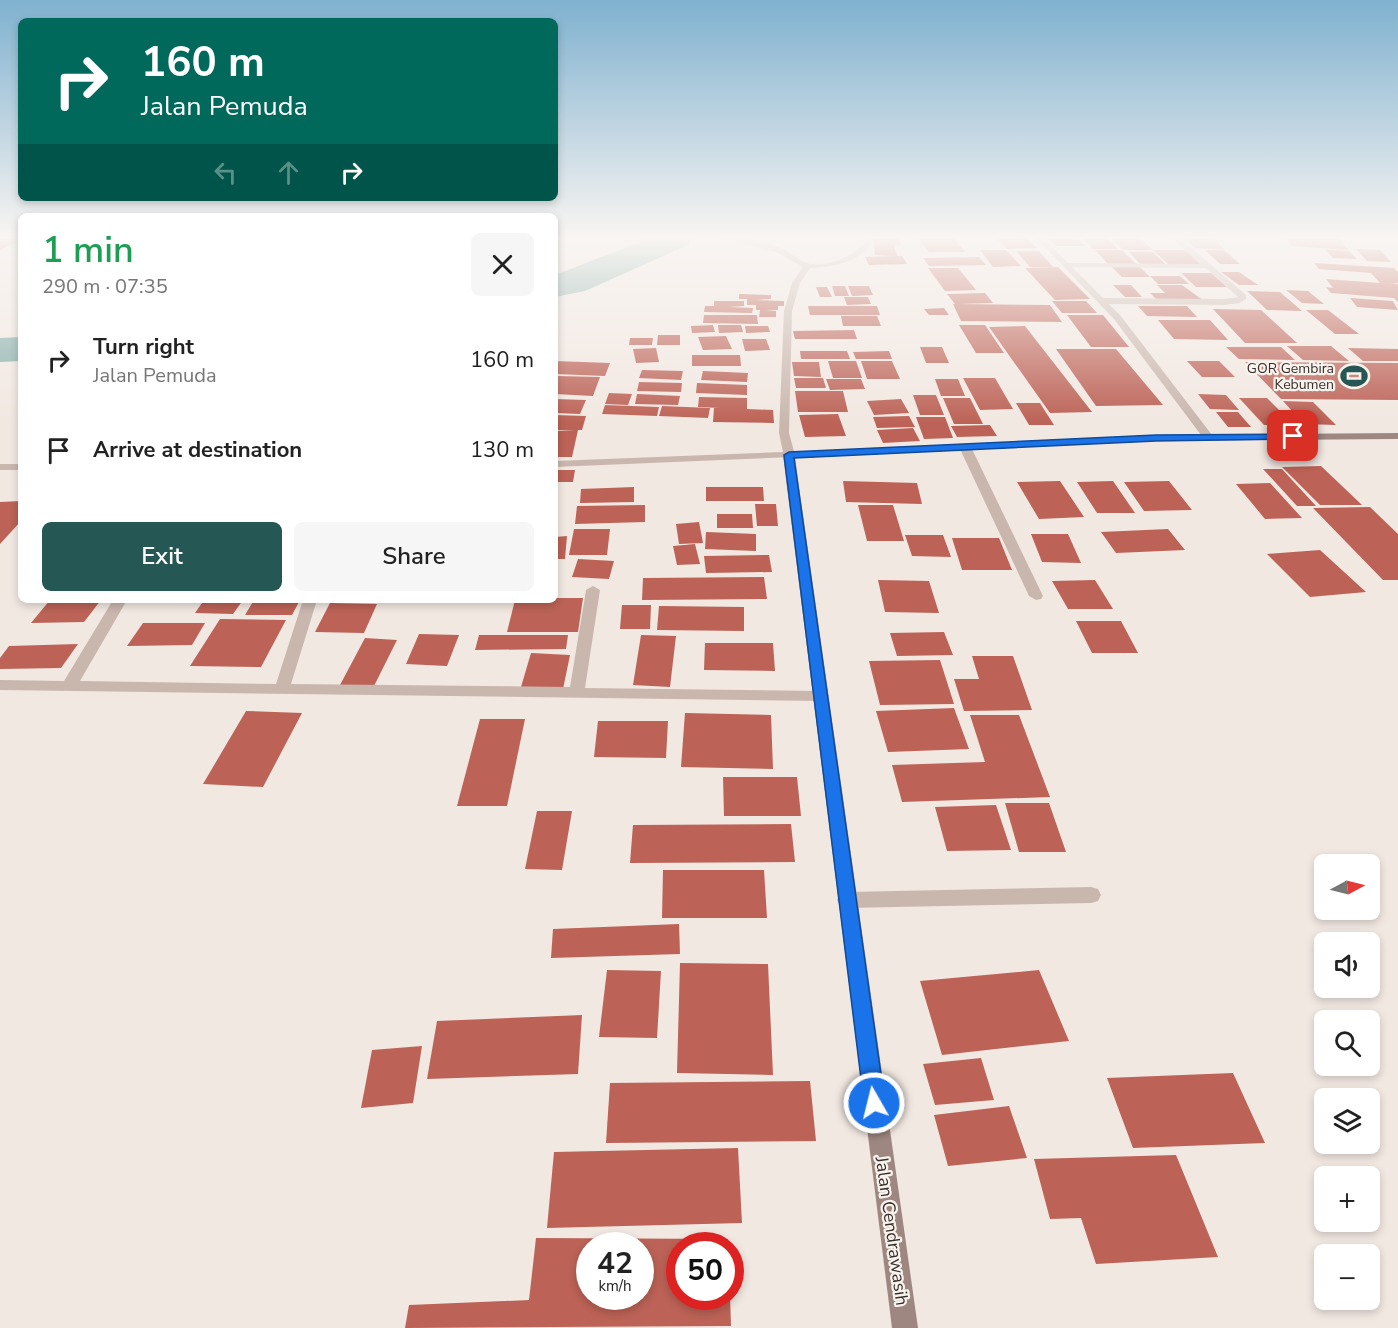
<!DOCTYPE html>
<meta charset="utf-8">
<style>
body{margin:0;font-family:"Nunito Sans",sans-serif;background:#f6f6f6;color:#222;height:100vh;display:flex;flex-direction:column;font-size:22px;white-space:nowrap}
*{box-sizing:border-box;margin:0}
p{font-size:20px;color:#767676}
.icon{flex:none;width:33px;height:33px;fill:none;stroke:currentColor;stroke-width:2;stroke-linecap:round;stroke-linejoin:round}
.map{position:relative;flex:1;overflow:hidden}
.sheet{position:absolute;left:18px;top:213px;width:540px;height:390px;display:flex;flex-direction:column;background:#fff;border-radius:9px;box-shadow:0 3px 9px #0003}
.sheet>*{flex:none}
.banner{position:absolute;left:18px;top:18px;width:540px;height:183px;border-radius:9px;box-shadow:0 3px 9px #0003;background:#00695c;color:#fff;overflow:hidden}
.needle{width:39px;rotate:83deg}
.fabs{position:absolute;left:1314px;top:854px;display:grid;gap:12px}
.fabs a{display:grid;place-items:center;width:66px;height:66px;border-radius:9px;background:#fff;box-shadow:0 3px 9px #0003;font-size:30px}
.speed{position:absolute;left:576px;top:1232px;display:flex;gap:12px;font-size:30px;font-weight:700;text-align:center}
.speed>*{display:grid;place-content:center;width:78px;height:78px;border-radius:50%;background:#fff;box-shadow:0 3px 9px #0003;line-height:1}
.speed small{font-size:15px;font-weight:400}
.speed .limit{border:9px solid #d22;background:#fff;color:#111}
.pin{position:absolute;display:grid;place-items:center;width:51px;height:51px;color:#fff;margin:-26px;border-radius:12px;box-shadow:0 3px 9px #0006}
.me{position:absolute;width:66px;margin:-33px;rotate:352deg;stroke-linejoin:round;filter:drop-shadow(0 0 4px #0008)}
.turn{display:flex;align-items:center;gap:21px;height:126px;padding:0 24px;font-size:27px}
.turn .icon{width:78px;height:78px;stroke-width:2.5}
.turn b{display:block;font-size:42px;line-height:51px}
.lanes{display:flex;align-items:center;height:57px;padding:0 24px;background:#0003;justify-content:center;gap:30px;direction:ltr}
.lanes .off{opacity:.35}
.round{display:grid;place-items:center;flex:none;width:63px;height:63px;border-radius:9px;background:#f6f6f6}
.head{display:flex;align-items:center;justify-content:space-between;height:102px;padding:0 24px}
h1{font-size:36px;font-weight:600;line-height:45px;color:#1e9e55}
.cta{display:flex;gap:12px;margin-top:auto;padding:12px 24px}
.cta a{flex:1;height:69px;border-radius:9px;background:#255754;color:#fff;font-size:24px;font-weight:600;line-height:69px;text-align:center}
.cta a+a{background:#f6f6f6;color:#222}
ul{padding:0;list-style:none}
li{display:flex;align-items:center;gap:18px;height:90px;padding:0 24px}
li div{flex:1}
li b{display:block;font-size:22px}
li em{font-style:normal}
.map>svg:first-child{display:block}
</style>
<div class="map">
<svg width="1398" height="1328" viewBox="0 0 1398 1328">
<rect width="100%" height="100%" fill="#f2e8e2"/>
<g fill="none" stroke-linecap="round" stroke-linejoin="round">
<g fill="#83ada9" fill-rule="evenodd">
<polygon points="650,238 693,238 688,245 585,291 555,297 555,275"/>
<polygon points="21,337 21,361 0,362 0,338"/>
</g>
</g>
<g fill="#bc6256" fill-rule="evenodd">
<polygon points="0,238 21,238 21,240 0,250"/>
<polygon points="874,238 898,238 901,246 894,246 897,256 902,256 907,264 869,265 865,257 893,256 875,255"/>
<polygon points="921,238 954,238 965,252 929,252 919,239 922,239"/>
<polygon points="996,238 1026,238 1037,248 1007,249"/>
<polygon points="1048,238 1077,238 1085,246 1056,246"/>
<polygon points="1083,238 1107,238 1118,249 1093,249"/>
<polygon points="1112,238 1140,238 1153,250 1123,250"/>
<polygon points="1286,238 1339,239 1348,250 1292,246"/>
<polygon points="1185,239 1214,239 1224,249 1195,248"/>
<polygon points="1325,249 1349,251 1357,259 1333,258"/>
<polygon points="1356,249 1380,250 1391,262 1367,261"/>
<polygon points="980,250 1006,250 1021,266 993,267"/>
<polygon points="1095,250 1122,250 1136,264 1108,264"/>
<polygon points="1153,250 1186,250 1203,264 1169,265"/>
<polygon points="1205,250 1224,250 1240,264 1220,264"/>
<polygon points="1016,251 1039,251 1053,267 1030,267"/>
<polygon points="1129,252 1153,252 1165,264 1140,264"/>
<polygon points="979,257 986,265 929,266 923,258"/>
<polygon points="1314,263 1394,268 1398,272 1398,283 1390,284 1398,284 1398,302 1394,298 1331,293 1326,287 1333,288 1326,279 1380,283 1371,273 1319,269"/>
<polygon points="1058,267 1090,299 1055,300 1025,268"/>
<polygon points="1112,267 1140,267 1150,277 1122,277"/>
<polygon points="928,268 958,268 976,290 945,291"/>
<polygon points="1221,272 1239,272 1258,285 1239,285"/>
<polygon points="1181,273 1211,273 1227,287 1196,287"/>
<polygon points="1150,276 1180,276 1189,284 1158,284"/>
<polygon points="1113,285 1131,285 1142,297 1125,297"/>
<polygon points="1157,285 1182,285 1204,301 1158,301 1150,293 1165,293"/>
<polygon points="832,286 845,286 849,296 835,296"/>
<polygon points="848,286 869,286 873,295 852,296"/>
<polygon points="816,287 827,287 832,297 820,297"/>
<polygon points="1286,290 1308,291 1324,304 1302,303"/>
<polygon points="1247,291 1280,292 1302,311 1267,310"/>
<polygon points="985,293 993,303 958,304 1050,305 1062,322 961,321 953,304 955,304 947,294"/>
<polygon points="739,294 771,295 771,299 755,300 784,301 784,306 778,306 778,310 766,310 776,311 776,317 759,317 760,310 756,310 756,305 747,305 747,299 739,299"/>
<polygon points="844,297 868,297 871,304 847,305"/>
<polygon points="1350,298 1393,301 1398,310 1357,307"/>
<polygon points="714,301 744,301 744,306 729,307 753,308 752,313 704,312 705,306 714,306"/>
<polygon points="1052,301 1086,301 1097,313 1062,313"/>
<polygon points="808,306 877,306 880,315 810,315"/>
<polygon points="1138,306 1187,306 1197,317 1147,316"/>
<polygon points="944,308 949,315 929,315 924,309"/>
<polygon points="1213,309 1261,310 1297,343 1245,343"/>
<polygon points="1306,310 1328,310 1359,334 1335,334"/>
<polygon points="704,315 757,315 758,324 703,323"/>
<polygon points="1067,315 1103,315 1129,347 1091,347"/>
<polygon points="841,316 877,316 881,326 843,326"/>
<polygon points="1158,320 1210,320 1228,340 1174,339"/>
<polygon points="713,325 715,332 692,333 691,326"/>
<polygon points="718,325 741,325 743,332 719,333"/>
<polygon points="959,325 985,325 1004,353 976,353"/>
<polygon points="745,326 768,326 770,332 746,333"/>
<polygon points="1025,326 1092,412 1050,413 989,327"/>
<polygon points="854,330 857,339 795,339 793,331"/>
<polygon points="658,335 680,335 680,345 657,345"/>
<polygon points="726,336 732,349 703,350 698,337"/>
<polygon points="630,338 653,338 652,345 629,345"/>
<polygon points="742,339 766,339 770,350 745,351"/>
<polygon points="1287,346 1331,346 1349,361 1303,360"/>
<polygon points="920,347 942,347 949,363 926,363"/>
<polygon points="1226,347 1281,347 1295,360 1239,359"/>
<polygon points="656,348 659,362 636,363 633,349"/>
<polygon points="1348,348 1398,349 1398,361 1363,361"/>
<polygon points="1056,349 1116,349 1163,405 1096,406"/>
<polygon points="800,351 847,351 850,359 801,359"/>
<polygon points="889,351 892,359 856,359 853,352"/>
<polygon points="692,355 740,355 741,366 692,366"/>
<polygon points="555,361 610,363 605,376 555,374"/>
<polygon points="828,361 856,361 862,378 833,378"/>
<polygon points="861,361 892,361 900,379 867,379"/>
<polygon points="1187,361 1219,361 1235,377 1202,377"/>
<polygon points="792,362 819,362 821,377 794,376"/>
<polygon points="1245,362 1398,363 1398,400 1281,399"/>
<polygon points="642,370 683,371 681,380 639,378"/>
<polygon points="703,371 748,373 747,382 701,380"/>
<polygon points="556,376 600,377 593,396 555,394"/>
<polygon points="794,378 823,378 826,388 796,388"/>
<polygon points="963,378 995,378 1013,409 980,410"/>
<polygon points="826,379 861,379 865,389 830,390"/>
<polygon points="935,379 958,379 965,396 941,396"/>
<polygon points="639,382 682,383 681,392 637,391"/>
<polygon points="697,383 747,385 747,395 696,393"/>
<polygon points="795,391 843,391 848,412 798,412"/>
<polygon points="609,393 632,394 628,405 605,404"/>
<polygon points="637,394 680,396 678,405 635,404"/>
<polygon points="1198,394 1226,395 1239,410 1210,409"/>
<polygon points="913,395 936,395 944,415 920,415"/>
<polygon points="699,397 747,398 747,409 773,410 774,423 713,422 714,408 720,408 698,407"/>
<polygon points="943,398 970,398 983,424 954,424"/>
<polygon points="1239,398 1267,398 1294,425 1264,425"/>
<polygon points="555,399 586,400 580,414 555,413"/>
<polygon points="901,399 909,413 874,415 867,401"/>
<polygon points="1283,401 1313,402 1336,425 1304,424"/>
<polygon points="1016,403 1040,403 1054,425 1029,425"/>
<polygon points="605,405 659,407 657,416 602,414"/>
<polygon points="662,406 710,408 708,418 659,416"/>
<polygon points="1216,412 1238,412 1251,427 1228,427"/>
<polygon points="838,414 846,436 805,437 799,415"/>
<polygon points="555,415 586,416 582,430 578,430 572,457 555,457 555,431 575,430 555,430"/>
<polygon points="909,416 915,427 877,428 873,417"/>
<polygon points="916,417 945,417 953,438 924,439"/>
<polygon points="990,425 997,436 957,437 951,426"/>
<polygon points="913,428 920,441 883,443 877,430"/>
<polygon points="1321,466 1362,505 1320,505 1282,467"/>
<polygon points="1263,469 1282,469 1316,506 1297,506"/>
<polygon points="555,470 575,470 573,482 555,482"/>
<polygon points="843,481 917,483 922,504 846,502"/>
<polygon points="1060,481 1084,517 1039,519 1017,482"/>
<polygon points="1113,481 1135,513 1097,513 1077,482"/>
<polygon points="1169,481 1192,510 1144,511 1124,482"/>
<polygon points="1270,483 1302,518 1265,519 1236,484"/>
<polygon points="634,487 634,502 580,503 581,489"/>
<polygon points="706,487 763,487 764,501 706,501"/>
<polygon points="21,501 21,521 0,544 0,502"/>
<polygon points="755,504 776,504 778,526 757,526"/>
<polygon points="645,505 645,522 575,524 577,506"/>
<polygon points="858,505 893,505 904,541 867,541"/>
<polygon points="1370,507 1398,534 1398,580 1383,580 1313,508"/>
<polygon points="717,514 752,514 753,528 717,528"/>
<polygon points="699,522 703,543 679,544 676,524"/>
<polygon points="574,529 610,529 607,555 569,555"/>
<polygon points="1168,529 1185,550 1116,553 1101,532"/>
<polygon points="706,532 756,534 756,551 705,549"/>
<polygon points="1031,534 1068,534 1081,563 1042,562"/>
<polygon points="905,535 943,535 951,557 912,556"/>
<polygon points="567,536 565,559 555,559 555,537"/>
<polygon points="952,538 999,538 1012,570 962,570"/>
<polygon points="695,544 700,564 677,565 673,546"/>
<polygon points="1320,550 1366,592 1310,597 1267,554"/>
<polygon points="769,555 772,572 706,573 704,556"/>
<polygon points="578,559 614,561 609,579 572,577"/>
<polygon points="764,577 767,599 642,600 643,578"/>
<polygon points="878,580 929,581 939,613 885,612"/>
<polygon points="1095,580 1113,609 1068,609 1052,581"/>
<polygon points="555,598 583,598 578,632 507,632 515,600 555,600"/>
<polygon points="50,600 101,600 84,622 31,623"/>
<polygon points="204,600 243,600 233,614 195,613"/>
<polygon points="254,600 300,600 292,615 245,615"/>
<polygon points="330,603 377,604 364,633 315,632"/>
<polygon points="622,605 651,605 650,629 620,629"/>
<polygon points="659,606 744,607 744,631 657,630"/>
<polygon points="220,619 286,620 261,667 190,666"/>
<polygon points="1076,621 1121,621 1138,653 1092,653"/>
<polygon points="143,623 205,623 192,645 127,646"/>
<polygon points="944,632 953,655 897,656 890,633"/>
<polygon points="419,634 459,635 447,666 406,664"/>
<polygon points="479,635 568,635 566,649 475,650"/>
<polygon points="641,635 676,636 670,687 633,685"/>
<polygon points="365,638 397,640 374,686 340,685"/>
<polygon points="705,643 773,643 775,671 704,670"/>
<polygon points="78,644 61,668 0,669 0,658 9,646"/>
<polygon points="531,653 570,655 563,689 521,687"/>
<polygon points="972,656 1013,656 1032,710 964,711 954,679 979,679"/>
<polygon points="940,660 954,704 880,705 869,661"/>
<polygon points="954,708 969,749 888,752 876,711"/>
<polygon points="246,711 302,713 263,787 203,784"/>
<polygon points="685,713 771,715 773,769 681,767"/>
<polygon points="970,715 1019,715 1050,797 902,802 892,765 985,762"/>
<polygon points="480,719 525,719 507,806 457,806"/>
<polygon points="598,721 668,721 666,758 594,757"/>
<polygon points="723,777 797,777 801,816 724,816"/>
<polygon points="1005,803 1049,803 1066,852 1019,852"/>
<polygon points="996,805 1011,850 947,851 935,807"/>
<polygon points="537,811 572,811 562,870 525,869"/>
<polygon points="791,824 795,862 630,863 633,825"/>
<polygon points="663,870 764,870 767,918 662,918"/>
<polygon points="679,924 680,954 551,958 553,929"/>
<polygon points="680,963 768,964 773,1075 677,1073"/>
<polygon points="607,970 661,971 657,1038 599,1037"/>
<polygon points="1039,970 1069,1041 942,1055 920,981"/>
<polygon points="582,1015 578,1074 427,1079 437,1021"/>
<polygon points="422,1046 413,1103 361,1108 372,1050"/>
<polygon points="981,1058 994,1100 935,1105 923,1064"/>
<polygon points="1233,1073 1265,1143 1133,1148 1107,1078"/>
<polygon points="810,1081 816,1141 606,1143 610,1083"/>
<polygon points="1009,1106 1027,1158 948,1166 934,1115"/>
<polygon points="738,1148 742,1223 547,1228 554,1152"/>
<polygon points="1176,1155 1218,1257 1096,1264 1081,1218 1050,1219 1034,1159"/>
<path d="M536 1238 728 1239V1245H680V1296H730L731 1326 405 1328 409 1305 529 1300ZM590 1245H640V1296H590Z"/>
</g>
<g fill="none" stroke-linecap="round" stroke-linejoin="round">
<g fill="#c9b7ae" fill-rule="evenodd">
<path d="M723 238C741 237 766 242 783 249 791 253 798 260 807 263 827 269 857 255 868 238L875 239C860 263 836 266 810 268L800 283 792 311 789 433 795 455 793 457 555 467V461L783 452 779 433 784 311 792 283 803 267 776 252Z"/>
<path d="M1036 238H1043L1068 263 1200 264 1172 238H1180L1246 295V299L1239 303 1225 305 1109 304 1120 315 1212 435V439H1204L1114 319ZM1072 267 1206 268 1238 297 1225 299 1103 298Z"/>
<polygon points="965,444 971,447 1043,596 1041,599 1036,600 1029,596 959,447"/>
<rect x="0" y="464" width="21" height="6"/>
<polygon points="593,586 600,590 585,688 821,691 829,696 821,701 0,690 0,680 64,681 113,600 127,600 80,681 276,684 303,600 317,600 291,684 570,687 586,590"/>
<polygon points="1091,887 1098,889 1101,895 1098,901 1091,903 847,908 840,906 837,900 840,894 847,892"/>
</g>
<polygon fill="#9d8780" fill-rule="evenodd" points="1398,433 1398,439 1156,441 795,458 918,1328 892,1328 783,455 789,452 1156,435"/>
</g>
<linearGradient id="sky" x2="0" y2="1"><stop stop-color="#7fb1cf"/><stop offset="0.56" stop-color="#f9f5f2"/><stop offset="1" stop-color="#f9f5f2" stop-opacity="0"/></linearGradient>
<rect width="1398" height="424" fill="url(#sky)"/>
<polygon fill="#1a73e8" stroke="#114b97" stroke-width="1.5" points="1293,434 1297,434 1297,439 1156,441 794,458 885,1103 882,1110 874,1113 867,1110 864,1103 784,455 789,452 1156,435"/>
<defs>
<symbol id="stadium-bare" viewBox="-9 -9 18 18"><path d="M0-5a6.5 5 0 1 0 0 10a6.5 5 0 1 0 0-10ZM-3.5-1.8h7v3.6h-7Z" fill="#255754" stroke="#f9f3ee" stroke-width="2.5" paint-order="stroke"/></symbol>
</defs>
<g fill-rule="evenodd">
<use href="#stadium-bare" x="1335" y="357" width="38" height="38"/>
</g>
<g text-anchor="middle" stroke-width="4.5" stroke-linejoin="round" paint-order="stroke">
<g font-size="14" fill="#392e2c" stroke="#f9f3ee" text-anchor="end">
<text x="1334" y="373">GOR Gembira<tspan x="1334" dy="16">Kebumen</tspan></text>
</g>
<g font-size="18" fill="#392e2c" stroke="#f9f3ee">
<text transform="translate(892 1231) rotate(82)" y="6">Jalan Cendrawasih</text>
</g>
</g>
</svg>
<div class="fabs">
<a><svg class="needle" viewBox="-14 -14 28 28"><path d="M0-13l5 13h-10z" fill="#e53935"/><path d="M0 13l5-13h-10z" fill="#767676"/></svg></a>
<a><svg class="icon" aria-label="sound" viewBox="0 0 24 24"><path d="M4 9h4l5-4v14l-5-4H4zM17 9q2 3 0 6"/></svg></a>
<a><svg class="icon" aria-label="search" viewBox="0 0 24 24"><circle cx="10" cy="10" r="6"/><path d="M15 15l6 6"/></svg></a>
<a><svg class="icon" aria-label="layers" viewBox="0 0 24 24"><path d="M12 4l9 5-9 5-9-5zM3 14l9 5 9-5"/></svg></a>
<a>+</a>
<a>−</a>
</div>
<div class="speed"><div>42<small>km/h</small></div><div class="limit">50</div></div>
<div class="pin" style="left:1293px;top:436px;background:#d93025"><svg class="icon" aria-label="arrive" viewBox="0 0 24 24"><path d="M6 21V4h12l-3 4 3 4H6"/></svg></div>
<svg class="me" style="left:874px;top:1103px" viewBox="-20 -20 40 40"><circle r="17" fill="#1a73e8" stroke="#fff" stroke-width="3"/><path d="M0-11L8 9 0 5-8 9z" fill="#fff"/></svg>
<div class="banner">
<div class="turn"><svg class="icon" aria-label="right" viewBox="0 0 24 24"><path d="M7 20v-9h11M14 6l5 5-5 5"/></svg><div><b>160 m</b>Jalan Pemuda</div></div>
<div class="lanes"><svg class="icon off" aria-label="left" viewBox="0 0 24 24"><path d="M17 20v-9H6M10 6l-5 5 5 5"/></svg><svg class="icon off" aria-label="ahead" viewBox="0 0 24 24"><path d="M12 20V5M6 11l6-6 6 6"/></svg><svg class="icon" aria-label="right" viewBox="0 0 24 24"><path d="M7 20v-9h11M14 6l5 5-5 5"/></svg></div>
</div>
<section class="sheet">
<div class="head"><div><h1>1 min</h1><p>290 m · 07:35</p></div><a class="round"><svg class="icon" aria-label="close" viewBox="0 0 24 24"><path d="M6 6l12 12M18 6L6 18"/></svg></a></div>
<ul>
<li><svg class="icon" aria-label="right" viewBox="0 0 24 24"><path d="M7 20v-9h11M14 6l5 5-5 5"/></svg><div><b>Turn right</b><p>Jalan Pemuda</p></div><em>160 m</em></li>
<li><svg class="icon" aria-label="arrive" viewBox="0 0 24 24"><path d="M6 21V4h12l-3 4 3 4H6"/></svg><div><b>Arrive at destination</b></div><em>130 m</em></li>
</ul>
<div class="cta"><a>Exit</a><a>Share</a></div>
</section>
</div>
